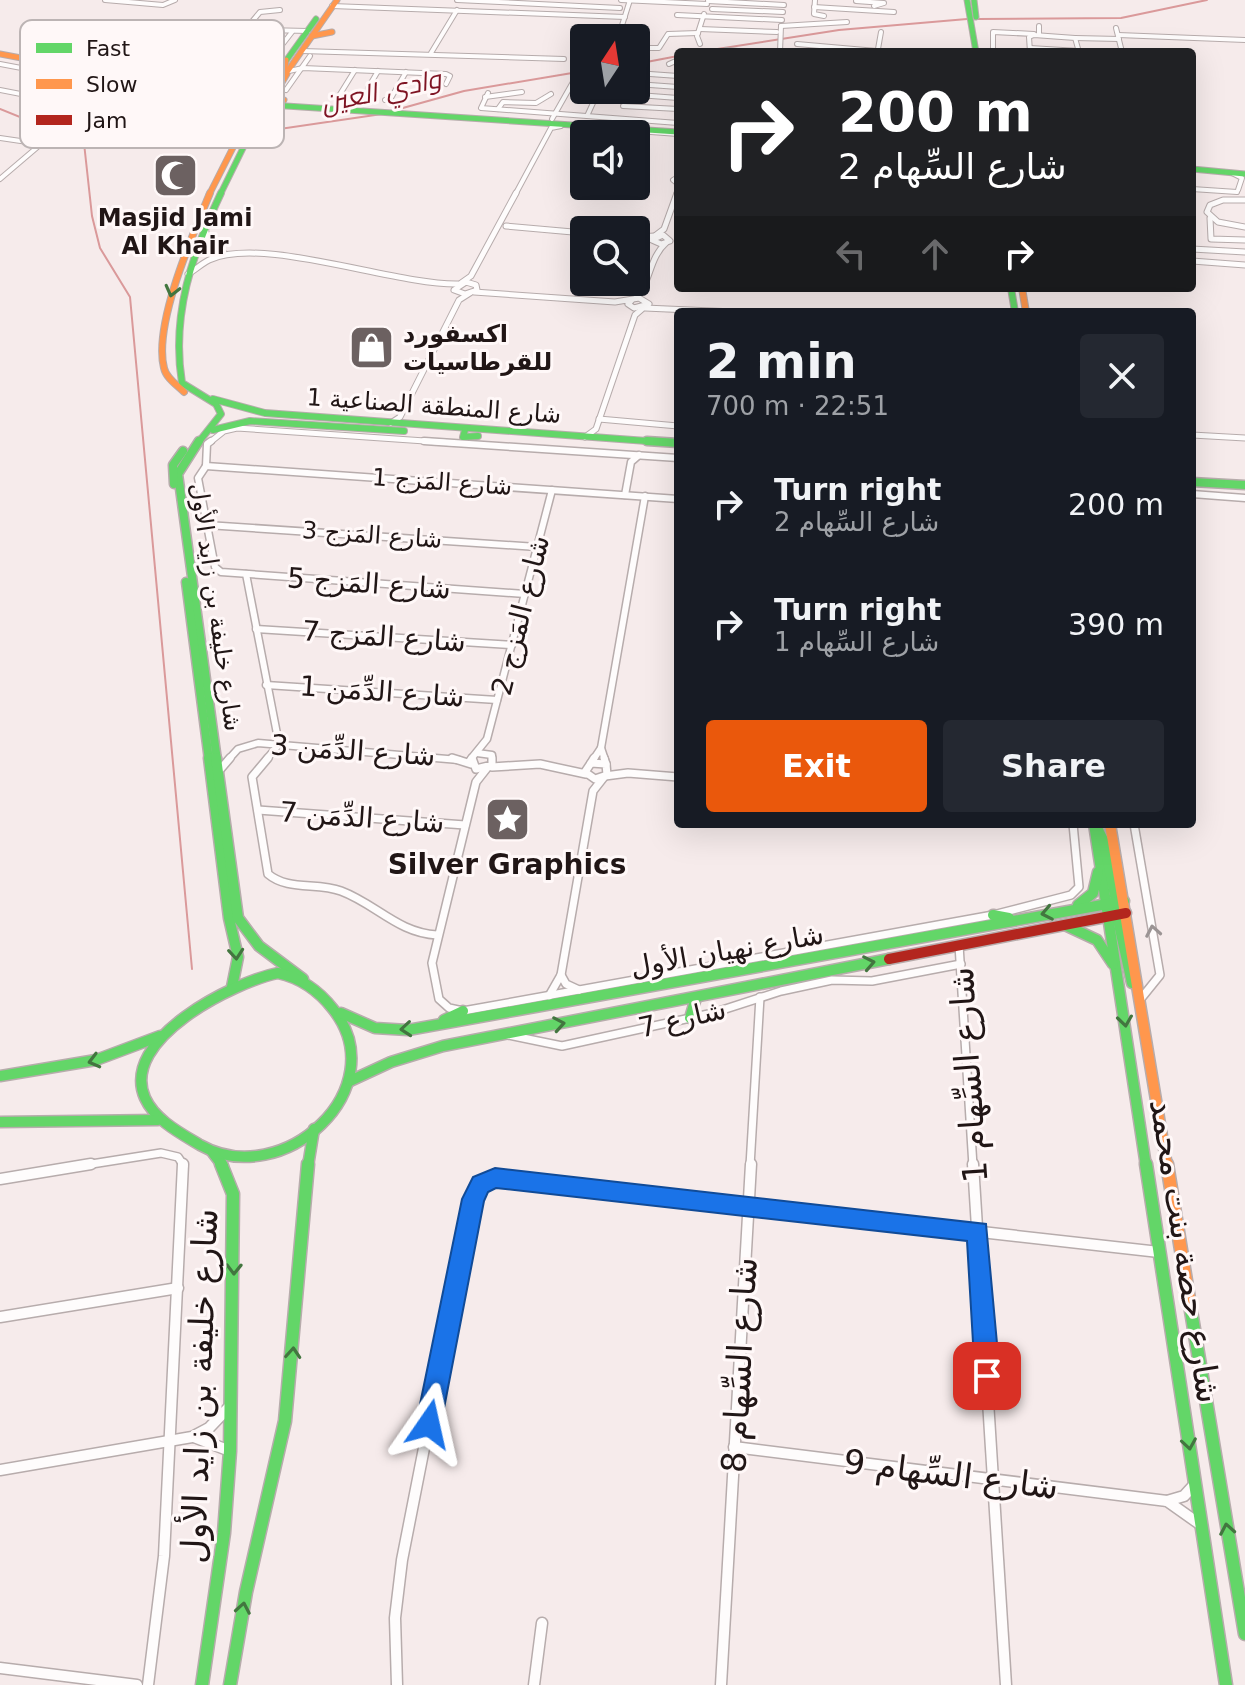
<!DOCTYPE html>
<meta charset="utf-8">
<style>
body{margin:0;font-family:"DejaVu Sans",Cairo,sans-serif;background:#242831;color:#f1f3f6;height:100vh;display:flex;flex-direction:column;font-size:30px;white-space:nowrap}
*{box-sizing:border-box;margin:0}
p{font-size:26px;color:#9ea1a6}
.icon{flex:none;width:44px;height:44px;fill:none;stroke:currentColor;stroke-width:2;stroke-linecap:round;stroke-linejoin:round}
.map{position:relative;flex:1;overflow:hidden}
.drawer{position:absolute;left:674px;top:308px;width:522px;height:520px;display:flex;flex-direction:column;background:#171b24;border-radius:8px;box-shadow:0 8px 32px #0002}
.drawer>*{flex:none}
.top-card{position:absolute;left:674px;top:48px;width:522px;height:244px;border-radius:8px;box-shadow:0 8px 32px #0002;background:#202124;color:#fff;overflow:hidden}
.needle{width:52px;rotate:12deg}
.fabs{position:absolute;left:570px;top:24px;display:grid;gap:16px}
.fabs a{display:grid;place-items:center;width:80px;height:80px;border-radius:8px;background:#171b24;box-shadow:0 8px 32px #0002;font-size:40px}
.pin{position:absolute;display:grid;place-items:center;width:68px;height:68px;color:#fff;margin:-34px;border-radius:16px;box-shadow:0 4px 12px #0006}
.me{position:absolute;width:88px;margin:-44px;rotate:11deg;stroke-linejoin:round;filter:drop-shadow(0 0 6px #0008)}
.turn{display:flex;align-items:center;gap:28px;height:168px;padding:0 32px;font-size:36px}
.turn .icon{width:104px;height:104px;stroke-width:2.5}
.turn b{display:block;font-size:56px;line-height:68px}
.lanes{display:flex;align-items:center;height:76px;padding:0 32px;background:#0003;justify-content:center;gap:40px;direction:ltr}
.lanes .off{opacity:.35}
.round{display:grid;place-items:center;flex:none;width:84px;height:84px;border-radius:8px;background:#242831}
.headline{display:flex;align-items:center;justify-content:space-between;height:136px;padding:0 32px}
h1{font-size:48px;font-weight:600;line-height:60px}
.button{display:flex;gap:16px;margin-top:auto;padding:16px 32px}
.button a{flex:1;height:92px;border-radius:8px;background:#ea580c;color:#fff;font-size:32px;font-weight:600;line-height:92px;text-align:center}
.button a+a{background:#242831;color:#f1f3f6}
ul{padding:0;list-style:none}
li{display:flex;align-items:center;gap:24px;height:120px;padding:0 32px}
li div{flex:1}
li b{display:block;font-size:30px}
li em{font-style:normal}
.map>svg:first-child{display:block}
</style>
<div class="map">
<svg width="1245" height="1685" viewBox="0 0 1245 1685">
<rect width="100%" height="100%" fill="#f6ebeb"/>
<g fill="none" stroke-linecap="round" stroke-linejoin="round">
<g stroke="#da999a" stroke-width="2">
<polyline points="978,19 1121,18 1207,0"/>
<polyline points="698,52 839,30 967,19"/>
<polyline points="636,64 678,56"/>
<polyline points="0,109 84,143 119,146 171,145 382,114"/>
<polyline points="392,111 464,91 584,71"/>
<polyline points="84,143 92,216 100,248 130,297 192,969"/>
</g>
<polyline stroke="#d6cbcb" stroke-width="5" stroke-dasharray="5 3" stroke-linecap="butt" points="249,103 271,105"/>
<defs>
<g id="street-far4">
<polyline points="105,0 163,5 175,0"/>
<polyline points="457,0 620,8"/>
<polyline points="621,0 707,4"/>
<polyline points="815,0 814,14 824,16"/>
<polyline points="708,1 784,5"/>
<polyline points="856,1 884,3 874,6"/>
<polyline points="332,6 625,17"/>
<polyline points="814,7 894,12"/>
<polyline points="712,9 783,12"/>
<polyline points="677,15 782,20"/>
<polyline points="781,26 847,22"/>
<polyline points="1039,26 1039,34"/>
<polyline points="178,28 308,31"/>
<polyline points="1116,28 1122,52"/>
<polyline points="700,29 777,32"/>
<polyline points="245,30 260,12 280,10"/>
<polyline points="1118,35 1245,40"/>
<polyline points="618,38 630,0"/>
<polyline points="1075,38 1119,39"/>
<polyline points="205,40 219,29"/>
<polyline points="700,44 697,36 704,14"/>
<polyline points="797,44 888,52"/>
<polyline points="170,45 231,56 244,51"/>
<polyline points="636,48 659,48 668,34 698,33"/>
<polyline points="1030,48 1079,51"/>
<polyline points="129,49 163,48"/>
<polyline points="878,49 881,32"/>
<polyline points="726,50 751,52"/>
<polyline points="302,51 564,59"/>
<polyline points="61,52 51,58 213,90 218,88 201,87"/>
<polyline points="780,52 781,26"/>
<polyline points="993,52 993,32 1034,34"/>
<polyline points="1030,52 1029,37 1034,35 1075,38 1079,52"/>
<polyline points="431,53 457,10"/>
<polyline points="155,54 216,65"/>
<polyline points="107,57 138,63"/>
<polyline points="0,64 227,107"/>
<polyline points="669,64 678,60"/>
<polyline points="289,71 303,68 446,74 450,76 446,84"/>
<polyline points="122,72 168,47 186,28"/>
<polyline points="636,73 678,76"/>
<polyline points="636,84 678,87"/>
<polyline points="368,88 378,71"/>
<polyline points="0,90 200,129 219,121"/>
<polyline points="247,90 292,32"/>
<polyline points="286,90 310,56"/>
<polyline points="598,92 678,98"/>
<polyline points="488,93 481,108 678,123"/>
<polyline points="31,96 68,77"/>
<polyline points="339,96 373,98"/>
<polyline points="485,97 522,92"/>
<polyline points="337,99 355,70"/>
<polyline points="385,100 391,98 406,72"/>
<polyline points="623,106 678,109"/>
<polyline points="498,109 503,102 536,103 551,94"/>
<polyline points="587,116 599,90"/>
<polyline points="552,119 573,82"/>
<polyline points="154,120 188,100"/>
<polyline points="583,127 678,134"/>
<polyline points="0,138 41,144 0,179"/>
<polyline points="1232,173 1242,178 1238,190"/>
<polyline points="678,177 673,180 678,184"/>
<polyline points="1192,189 1237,192"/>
<polyline points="515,195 551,128 561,126"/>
<polyline points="676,195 678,189"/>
</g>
<g id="street-far3">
<polyline points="1245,200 1223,200 1210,205 1207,212 1218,222 1245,227"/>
<polyline points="1210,218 1211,239 1245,240"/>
<polyline points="205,226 208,244 224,253"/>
<polyline points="506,226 584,233"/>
<polyline points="656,235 664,229 677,193"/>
<polygon points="663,235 670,241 661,244 652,240"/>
<polyline points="636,237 655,236"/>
<polyline points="1192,249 1245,252"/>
<polyline points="1192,261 1245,265"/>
<path d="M188 274C195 270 201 264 209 260 262 235 393 285 458 284"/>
<polygon points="466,282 476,285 477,290 465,294 454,290"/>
<polyline points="461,283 471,276 516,193"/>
<polyline points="474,292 615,302 639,298 649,304 634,308 628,304 632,300"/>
<path d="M636 298C651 282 649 258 666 243"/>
<polyline points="645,308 734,312"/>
<polyline points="599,419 678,426"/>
<polyline points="391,423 400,417 459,300 470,293"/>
<polyline points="1192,435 1245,438"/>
<polyline points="585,437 596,429 635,315 642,309"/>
<polyline points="209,443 224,431 237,428 454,443"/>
</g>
<g id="street-far2">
<polyline points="424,441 678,458"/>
<polyline points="206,466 207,444 211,441"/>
<polyline points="206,466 678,499"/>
<polyline points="206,466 198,478 215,567 221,572 525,594"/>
<polyline points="1192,494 1245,498"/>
<polyline points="625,495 631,462 639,455"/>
<polyline points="207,525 537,547"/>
<polyline points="246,574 279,744 266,760"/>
<polyline points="256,629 512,645"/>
<polyline points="266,685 497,700"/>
<polyline points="477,753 492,755 492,760"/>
<polyline points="228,760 238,749 258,743 459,760"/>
<polyline points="470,760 487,739 552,490"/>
<polyline points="593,760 601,748"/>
<polyline points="605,760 601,748 645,496"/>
</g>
<g id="street-far1">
<path d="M268 758 252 777 268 874C288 891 317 882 341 891 376 904 398 933 437 935"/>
<polyline points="452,758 471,764"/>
<polyline points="472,758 476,769 492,765 492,758"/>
<polyline points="604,758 606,764"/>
<polygon points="591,763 606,764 607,775 595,779 585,772"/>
<polyline points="591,763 594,758"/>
<polyline points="492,767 540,764 586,774"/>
<polyline points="487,768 476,782 432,963 439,999 449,1008 463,1011 993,915 1071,895 1079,887 1073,824"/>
<polyline points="218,772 230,758"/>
<polyline points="605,776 628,773 678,777"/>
<polyline points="258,810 465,825"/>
<polyline points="1134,824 1160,975 1139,1001"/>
<polyline points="959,945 973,1166"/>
<polyline points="561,975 566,984 579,990"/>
<polyline points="549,996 561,975 593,791 604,777"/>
<polyline points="508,1035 562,1046 713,1013 781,991 832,980 872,981 961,964"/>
<polyline points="79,1166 161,1153 178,1157 184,1166"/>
<polyline points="750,1166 760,997"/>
</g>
<g id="street">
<polyline points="973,1164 1006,1685"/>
<polyline points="0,1179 91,1164"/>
<polyline points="0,1317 178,1288"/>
<polyline points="194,1437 230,1451"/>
<polyline points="734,1447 1167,1501 1201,1525"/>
<polyline points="0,1470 192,1437 209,1428 231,1405"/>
<polyline points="1167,1501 1184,1496 1195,1484"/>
<polyline points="0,1668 137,1685"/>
<polyline points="148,1685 164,1556 183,1164"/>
<polyline points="397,1685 395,1618 402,1560 473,1199 485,1181 501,1178 1159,1252"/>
<polyline points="534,1685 542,1623"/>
<polyline points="721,1685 751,1164"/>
</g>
<g id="fast-far4">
<polyline points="967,0 976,52"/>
<polyline points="974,0 976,17"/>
<polyline points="111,79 196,98 274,108"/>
<polyline points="255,104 316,19"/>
<polyline points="271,105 678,132"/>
<polyline points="252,126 264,113 275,109"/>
<polyline points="1192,169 1245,174"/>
<polyline points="220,195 246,142"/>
</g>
<g id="fast-far3">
<polyline points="1011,288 1015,312"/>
<polyline points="213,399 265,413 674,443"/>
<polyline points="213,430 250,421 404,431"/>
<polyline points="465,430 463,437 478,436"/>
<path d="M198 443 221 414 216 404 182 383C171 315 192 254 221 193"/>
</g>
<g id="fast-far2">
<polyline points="199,441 178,474 217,760"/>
<polyline points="647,441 678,443"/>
<polyline points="1192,482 1245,485"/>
<polyline points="174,484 173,465 183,451"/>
<polyline points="186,582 209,760"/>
</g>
<g id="fast-far1">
<polyline points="209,758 229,918 238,957 232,987"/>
<polyline points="216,758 238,918 259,946 303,979"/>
<polyline points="1094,824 1146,1166"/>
<polyline points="1097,828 1104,842 1117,906"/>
<polyline points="1078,905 1093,893 1098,872"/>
<polyline points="1116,911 1132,983"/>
<polyline points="993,915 1009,918"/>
<polyline points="1065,925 1097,940 1113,964"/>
<path d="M278 973C301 978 319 991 333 1009 396 1088 283 1192 200 1145 180 1133 155 1120 145 1098 119 1039 234 982 278 973Z"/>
<polyline points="341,1013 375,1028 408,1030 1124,901"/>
<polyline points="690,1018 696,998"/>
<polyline points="444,1020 463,1011"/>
<polyline points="0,1076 96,1060 160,1036"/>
<polyline points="350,1081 391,1062 443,1046 889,959"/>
<polyline points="0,1122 158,1120"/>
<polyline points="213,1153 223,1166"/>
<polyline points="308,1166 314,1129"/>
</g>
<g id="fast">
<polyline points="1146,1164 1226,1685"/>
<polyline points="1190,1305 1245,1634"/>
<polyline points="202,1685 224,1533 230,1451 233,1194 221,1164"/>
<polyline points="230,1685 246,1592 285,1421 308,1164"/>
</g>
<g id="slow-far3">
<polyline points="312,36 332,32"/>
<polyline points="0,54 116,76"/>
<polyline points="129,78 279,101"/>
<polyline points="284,100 274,96 287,74"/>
<polyline points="262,103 285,68 286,60"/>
<polyline points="246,142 262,108 337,0"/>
<polyline points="209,195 255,104"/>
</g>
<g id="slow-far2">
<polyline points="1022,288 1026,312"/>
<path d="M184 392C177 385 166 378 164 368 153 325 193 234 210 193"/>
</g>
<polyline id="slow-far1" points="1110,824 1167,1166"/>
<polyline id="slow" points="1167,1164 1190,1305"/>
<polyline id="jam" points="889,959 1126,913"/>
</defs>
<use href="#street-far4" stroke="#b7acac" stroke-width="6"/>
<use href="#street-far3" stroke="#b7acac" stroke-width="7"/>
<use href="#street-far2" stroke="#b7acac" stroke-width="9"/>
<use href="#street-far1" stroke="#b7acac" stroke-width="10"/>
<use href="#street" stroke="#b7acac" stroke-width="13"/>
<use href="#fast-far4" stroke="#b7acac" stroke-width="7"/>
<use href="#fast-far3" stroke="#b7acac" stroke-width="8"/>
<use href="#fast-far2" stroke="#b7acac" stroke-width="11"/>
<use href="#fast-far1" stroke="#b7acac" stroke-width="13"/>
<use href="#fast" stroke="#b7acac" stroke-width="15"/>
<use href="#slow-far3" stroke="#b7acac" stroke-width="7"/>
<use href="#slow-far2" stroke="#b7acac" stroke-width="8"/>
<use href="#slow-far1" stroke="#b7acac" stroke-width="13"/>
<use href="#slow" stroke="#b7acac" stroke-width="15"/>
<use href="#jam" stroke="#b7acac" stroke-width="13"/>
<use href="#street-far4" stroke="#fefcfc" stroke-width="4"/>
<use href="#street-far3" stroke="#fefcfc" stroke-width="5"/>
<use href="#street-far2" stroke="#fefcfc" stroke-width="6"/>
<use href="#street-far1" stroke="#fefcfc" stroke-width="7"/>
<use href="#street" stroke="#fefcfc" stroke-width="10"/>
<use href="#fast-far4" stroke="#63d668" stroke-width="5"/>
<use href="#fast-far3" stroke="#63d668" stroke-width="6"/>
<use href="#fast-far2" stroke="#63d668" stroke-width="8"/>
<use href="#fast-far1" stroke="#63d668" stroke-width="10"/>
<use href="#fast" stroke="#63d668" stroke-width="12"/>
<use href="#slow-far3" stroke="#ff974d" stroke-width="5"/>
<use href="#slow-far2" stroke="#ff974d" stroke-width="6"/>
<use href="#slow-far1" stroke="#ff974d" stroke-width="10"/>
<use href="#slow" stroke="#ff974d" stroke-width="12"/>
<use href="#jam" stroke="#b3261e" stroke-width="10"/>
</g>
<defs><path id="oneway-chevron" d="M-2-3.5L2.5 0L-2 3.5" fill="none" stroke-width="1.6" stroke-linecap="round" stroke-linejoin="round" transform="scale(2)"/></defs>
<g stroke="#42763f">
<use href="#oneway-chevron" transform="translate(172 291) rotate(104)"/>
<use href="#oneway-chevron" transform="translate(1047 913) rotate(169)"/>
<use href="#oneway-chevron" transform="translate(236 954) rotate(85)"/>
<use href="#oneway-chevron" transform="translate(869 963) rotate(-11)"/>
<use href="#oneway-chevron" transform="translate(1125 1021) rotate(82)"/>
<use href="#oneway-chevron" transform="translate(559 1024) rotate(-10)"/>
<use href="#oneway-chevron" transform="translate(406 1029) rotate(175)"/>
<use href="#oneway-chevron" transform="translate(94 1061) rotate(165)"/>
<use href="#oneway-chevron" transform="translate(234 1269) rotate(91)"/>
<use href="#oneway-chevron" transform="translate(293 1353) rotate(-86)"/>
<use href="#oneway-chevron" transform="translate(1189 1444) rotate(81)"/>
<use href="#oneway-chevron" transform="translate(1227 1529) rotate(-100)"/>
<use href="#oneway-chevron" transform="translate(243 1608) rotate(-80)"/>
</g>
<use stroke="#9b9494" href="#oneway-chevron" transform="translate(1153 931) rotate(-100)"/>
<polygon fill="#1a73e8" stroke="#114b97" stroke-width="2" points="495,1168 986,1224 1000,1376 996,1384 987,1388 979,1384 975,1376 967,1241 496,1188 488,1192 484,1201 441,1424 438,1433 429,1437 420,1433 416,1424 462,1199 473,1177"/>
<defs>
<symbol id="mosque-square" viewBox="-11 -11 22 22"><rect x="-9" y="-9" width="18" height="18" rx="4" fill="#6c6161" stroke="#fff8f8"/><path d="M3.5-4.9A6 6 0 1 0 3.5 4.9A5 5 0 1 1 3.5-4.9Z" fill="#fff"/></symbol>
<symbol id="shop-square" viewBox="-11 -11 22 22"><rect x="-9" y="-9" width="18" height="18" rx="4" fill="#6c6161" stroke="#fff8f8"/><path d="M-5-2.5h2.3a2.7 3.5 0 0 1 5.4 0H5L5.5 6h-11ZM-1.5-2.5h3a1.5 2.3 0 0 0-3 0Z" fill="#fff"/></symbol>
<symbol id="sight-square" viewBox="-11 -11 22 22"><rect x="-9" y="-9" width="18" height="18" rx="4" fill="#6c6161" stroke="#fff8f8"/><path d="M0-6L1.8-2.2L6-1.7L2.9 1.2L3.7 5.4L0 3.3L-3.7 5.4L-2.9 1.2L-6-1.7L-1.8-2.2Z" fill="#fff"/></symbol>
</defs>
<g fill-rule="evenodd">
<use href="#mosque-square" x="150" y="150" width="51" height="51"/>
<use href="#shop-square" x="346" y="322" width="51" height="51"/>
<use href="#sight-square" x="482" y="794" width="51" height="51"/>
</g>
<g text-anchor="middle" stroke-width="6" stroke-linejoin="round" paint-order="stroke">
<g font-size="24" font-weight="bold" fill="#211616" stroke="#fff8f8">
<text x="175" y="226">Masjid Jami<tspan x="175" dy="28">Al Khair</tspan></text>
<text x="403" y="342" text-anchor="start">اكسفورد<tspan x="403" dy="28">للقرطاسيات</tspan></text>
</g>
<g font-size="24" fill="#211616" stroke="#fff8f8">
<text transform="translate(434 406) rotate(4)" y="8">شارع المنطقة الصناعية 1</text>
<text transform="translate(442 482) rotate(4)" y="8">شارع المَزج 1</text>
<text transform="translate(372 535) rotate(4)" y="8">شارع المَزج 3</text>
<text transform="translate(216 607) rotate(82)" y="8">شارع خليفة بن زايد الأول</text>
</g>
<g font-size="26" font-style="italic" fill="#7e1322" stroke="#fff8f8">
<text transform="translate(381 91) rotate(-12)" y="9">وادي العين</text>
</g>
<g font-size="28" fill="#211616" stroke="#fff8f8">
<text transform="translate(369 583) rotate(4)" y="10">شارع المَزج 5</text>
<text transform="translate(520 615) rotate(-76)" y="10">شارع المَزج 2</text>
<text transform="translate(384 636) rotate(4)" y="10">شارع المَزج 7</text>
<text transform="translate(382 691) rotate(4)" y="10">شارع الدِّمَن 1</text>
<text transform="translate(353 750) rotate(4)" y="10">شارع الدِّمَن 3</text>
<text transform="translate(362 817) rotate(4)" y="10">شارع الدِّمَن 7</text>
<text transform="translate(727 950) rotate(-10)" y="10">شارع نهيان الأول</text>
<text transform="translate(682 1018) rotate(-13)" y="10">شارع 7</text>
</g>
<g font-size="28" font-weight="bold" fill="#211616" stroke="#fff8f8">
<text x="507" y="874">Silver Graphics</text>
</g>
<g font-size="34" fill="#211616" stroke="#fff8f8">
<text transform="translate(968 1075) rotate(-94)" y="12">شارع السِّهام 1</text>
<text transform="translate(1186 1251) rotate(81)" y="12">شارع حصة بنت محمد</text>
<text transform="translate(739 1365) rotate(-87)" y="12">شارع السِّهام 8</text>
<text transform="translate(199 1386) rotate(-88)" y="12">شارع خليفة بن زايد الأول</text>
<text transform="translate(951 1474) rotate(7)" y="12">شارع السِّهام 9</text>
</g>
</g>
<rect x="20" y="20" width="264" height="128" rx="12" fill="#fff8f8" stroke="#bcb4b4" stroke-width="2"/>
<rect x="36" y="43" width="36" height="10" fill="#63d668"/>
<rect x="36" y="79" width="36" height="10" fill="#ff974d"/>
<rect x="36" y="115" width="36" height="10" fill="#b3261e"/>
<g font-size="22" fill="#211616">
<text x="86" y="56">Fast</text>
<text x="86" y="92">Slow</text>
<text x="86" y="128">Jam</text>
</g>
</svg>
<div class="fabs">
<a><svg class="needle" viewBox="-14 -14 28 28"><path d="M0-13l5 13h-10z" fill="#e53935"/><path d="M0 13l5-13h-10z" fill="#9ea1a6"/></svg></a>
<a><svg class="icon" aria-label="sound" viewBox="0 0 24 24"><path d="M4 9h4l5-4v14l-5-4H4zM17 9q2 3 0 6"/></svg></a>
<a><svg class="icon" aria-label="search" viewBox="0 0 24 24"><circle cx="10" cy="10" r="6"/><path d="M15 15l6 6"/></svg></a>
</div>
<div class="pin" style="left:987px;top:1376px;background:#d93025"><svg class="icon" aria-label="arrive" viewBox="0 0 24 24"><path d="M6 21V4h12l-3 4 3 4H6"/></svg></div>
<svg class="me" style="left:429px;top:1424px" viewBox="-20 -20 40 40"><path d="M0-17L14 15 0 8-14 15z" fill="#1a73e8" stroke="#fff" stroke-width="4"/></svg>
<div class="top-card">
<div class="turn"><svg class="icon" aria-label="right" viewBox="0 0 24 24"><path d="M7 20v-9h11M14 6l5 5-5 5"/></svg><div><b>200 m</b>شارع السِّهام 2</div></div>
<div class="lanes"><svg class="icon off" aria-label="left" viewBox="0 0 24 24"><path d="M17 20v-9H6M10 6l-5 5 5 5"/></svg><svg class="icon off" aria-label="ahead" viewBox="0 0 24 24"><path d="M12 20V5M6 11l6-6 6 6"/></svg><svg class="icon" aria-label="right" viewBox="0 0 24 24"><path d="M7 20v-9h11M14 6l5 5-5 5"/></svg></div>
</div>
<section class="drawer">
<div class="headline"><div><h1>2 min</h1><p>700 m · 22:51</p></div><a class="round"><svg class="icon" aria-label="close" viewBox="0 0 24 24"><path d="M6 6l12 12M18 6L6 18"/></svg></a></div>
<ul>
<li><svg class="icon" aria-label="right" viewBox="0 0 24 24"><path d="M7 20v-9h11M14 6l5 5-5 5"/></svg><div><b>Turn right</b><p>شارع السِّهام 2</p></div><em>200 m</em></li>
<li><svg class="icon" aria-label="right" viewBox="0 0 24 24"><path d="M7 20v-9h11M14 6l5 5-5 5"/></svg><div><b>Turn right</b><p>شارع السِّهام 1</p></div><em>390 m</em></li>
</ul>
<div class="button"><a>Exit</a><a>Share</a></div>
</section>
</div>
